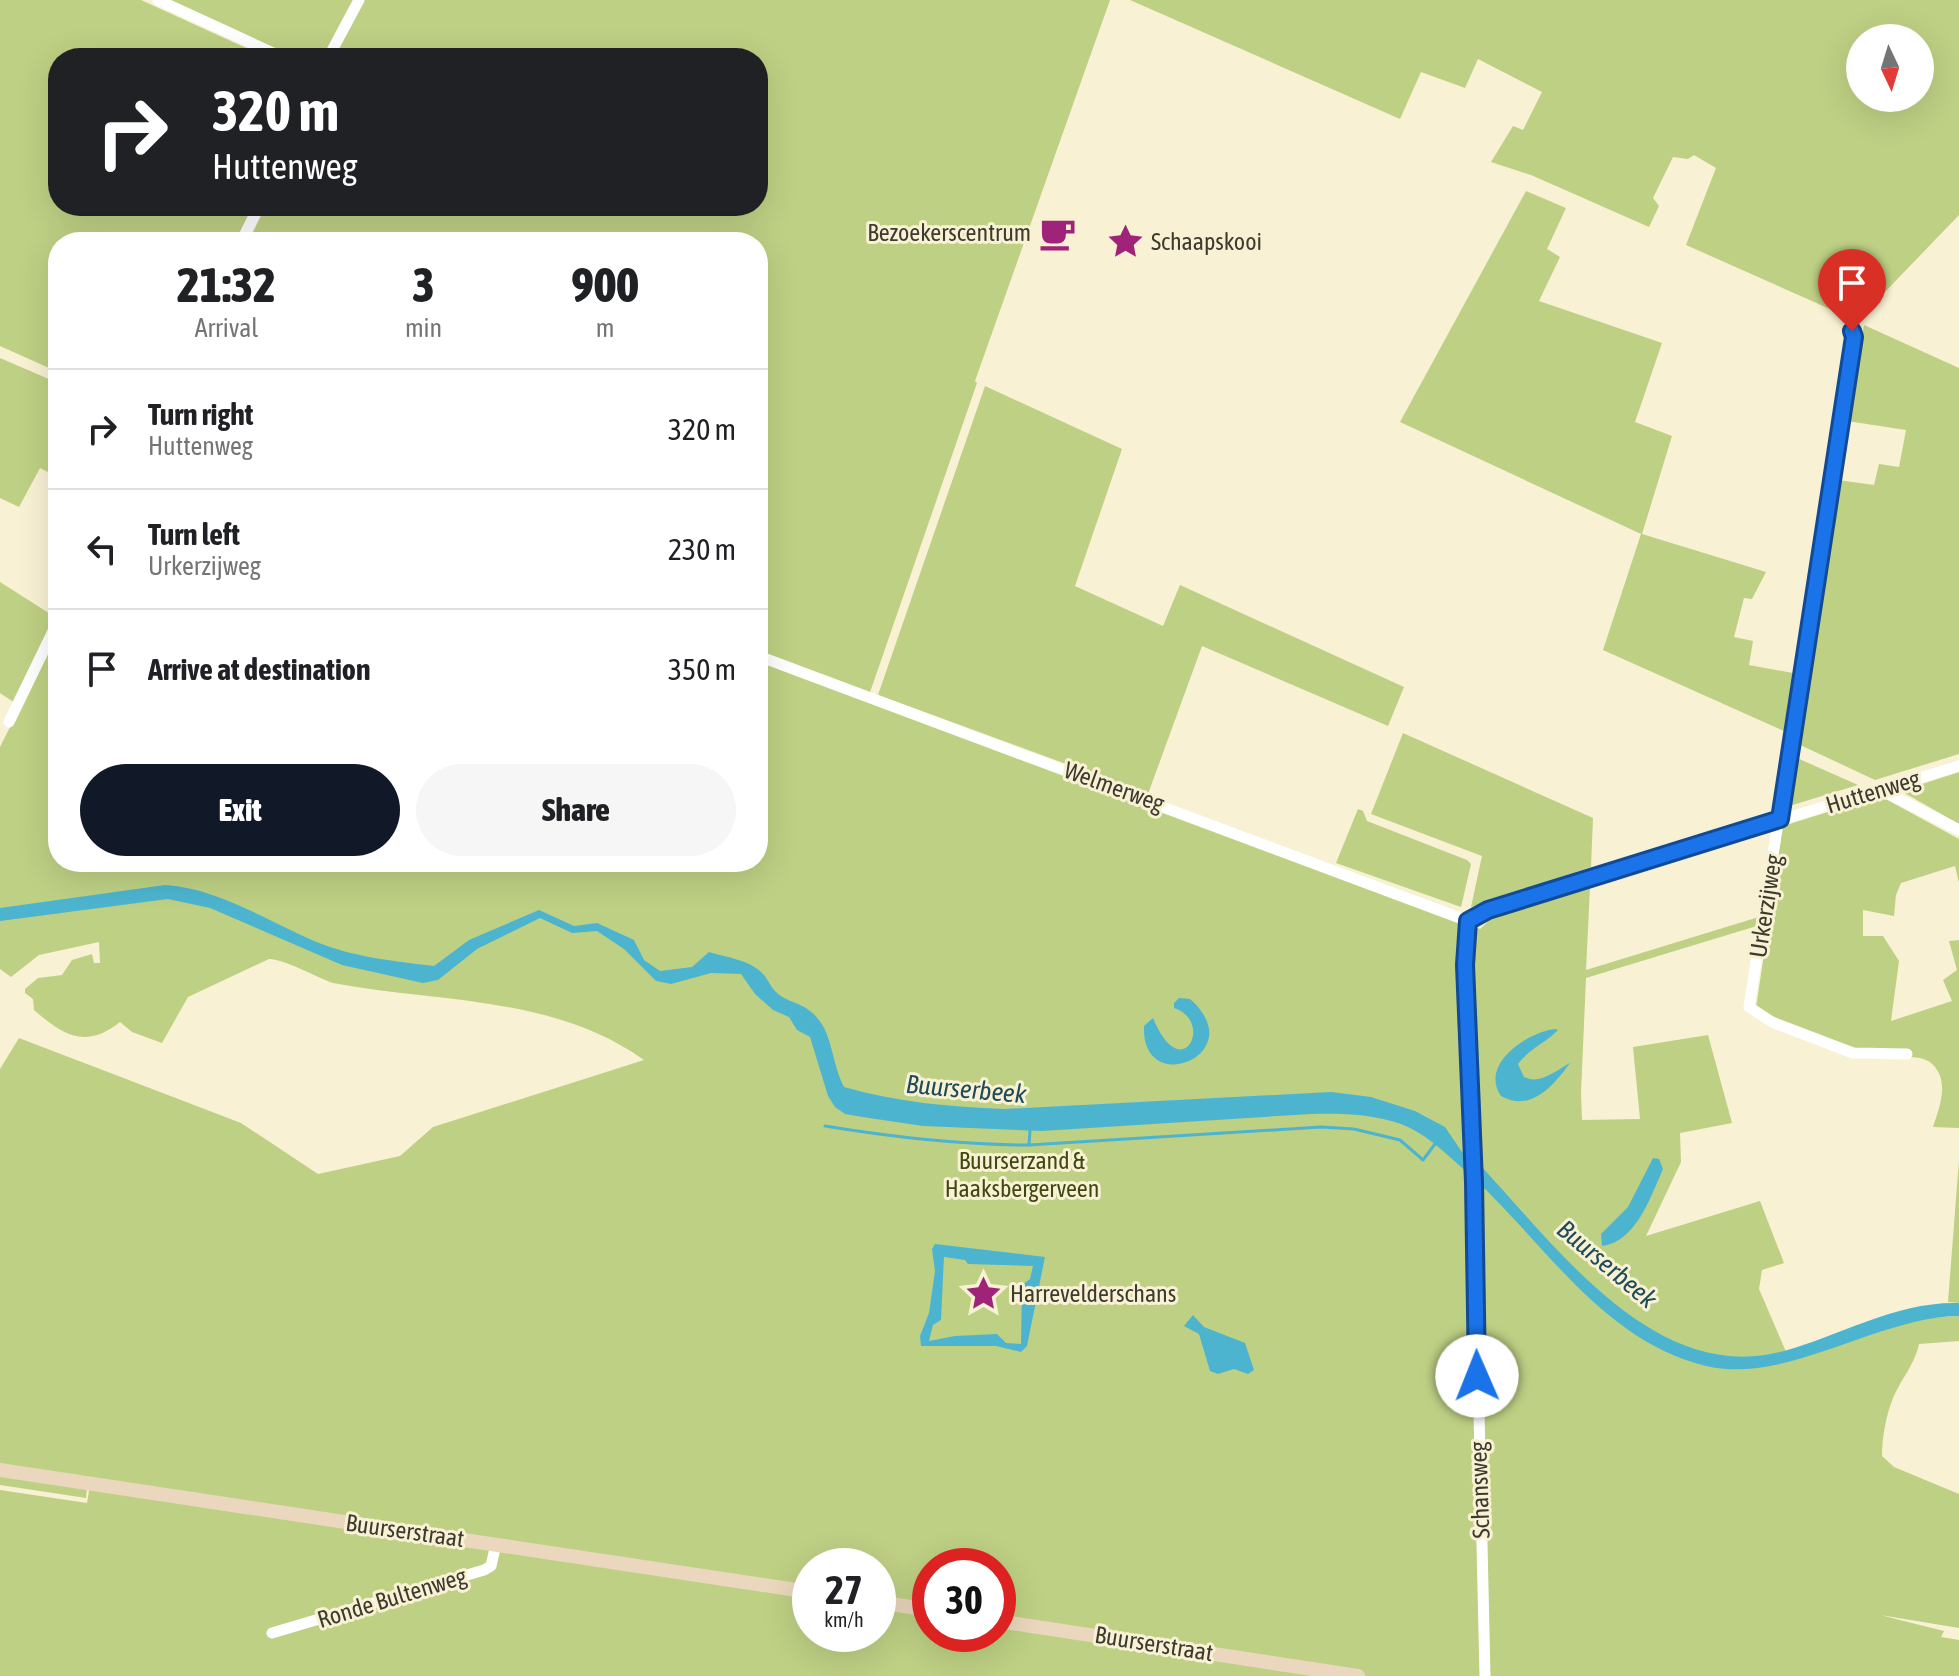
<!DOCTYPE html>
<style>
body{margin:0;font-family:"Asap Condensed",sans-serif;background:#f6f6f6;color:#202124;height:100vh;display:flex;flex-direction:column;font-size:30px;white-space:nowrap}
*{box-sizing:border-box;margin:0}
p{font-size:26px;color:#757577}
.icon{flex:none;width:44px;height:44px;fill:none;stroke:currentColor;stroke-width:2;stroke-linecap:round;stroke-linejoin:round}
.map{position:relative;flex:1;overflow:hidden}
.sheet{position:absolute;left:48px;top:232px;width:720px;height:640px;display:flex;flex-direction:column;background:#fff;border-radius:32px;box-shadow:0 8px 32px #0002}
.sheet>*{flex:none}
.top-card{position:absolute;left:48px;top:48px;width:720px;height:168px;border-radius:32px;box-shadow:0 8px 32px #0002;background:#202124;color:#fff;overflow:hidden}
.needle{width:52px;rotate:176deg}
.tools{position:absolute;left:1846px;top:24px;display:grid;gap:16px}
.tools a{display:grid;place-items:center;width:88px;height:88px;border-radius:50%;background:#fff;box-shadow:0 8px 32px #0002;font-size:40px}
.speed{position:absolute;left:792px;top:1548px;display:flex;gap:16px;font-size:40px;font-weight:700;text-align:center}
.speed>*{display:grid;place-content:center;width:104px;height:104px;border-radius:50%;background:#fff;box-shadow:0 8px 32px #0002;line-height:1}
.speed small{font-size:20px;font-weight:400}
.speed .limit{border:12px solid #d22;background:#fff;color:#111}
.pin{position:absolute;display:grid;place-items:center;width:68px;height:68px;color:#fff;margin:-82px -34px;border-radius:50% 50% 50% 0;rotate:-45deg;box-shadow:0 0 8px #0007}
.pin .icon{rotate:45deg}
.me{position:absolute;width:88px;margin:-44px;rotate:359deg;stroke-linejoin:round;filter:drop-shadow(0 0 6px #0008)}
.turn{display:flex;align-items:center;gap:28px;height:168px;padding:0 32px;font-size:36px}
.turn .icon{width:104px;height:104px;stroke-width:2.5}
.turn b{display:block;font-size:56px;line-height:68px}
.eta{display:flex;justify-content:space-evenly;align-items:center;height:136px;text-align:center}
.eta b{font-size:48px;font-weight:800;line-height:56px}
.button{display:flex;gap:16px;margin-top:auto;padding:16px 32px}
.button a{flex:1;height:92px;border-radius:48px;background:#111827;color:#fff;font-size:32px;font-weight:800;line-height:92px;text-align:center}
.button a+a{background:#f6f6f6;color:#202124}
ul{padding:0;list-style:none}
li{display:flex;align-items:center;gap:24px;height:120px;padding:0 32px;border-top:2px solid #e0e0e0}
li div{flex:1}
li b{display:block;font-size:30px}
li em{font-style:normal}
.map>svg:first-child{display:block}
</style>
<div class="map">
<svg width="1959" height="1676" viewBox="0 0 1959 1676">
<rect width="100%" height="100%" fill="#f8f1d4"/>
<g fill="#bed084" fill-rule="evenodd">
<polygon points="0,0 141,0 268,58 58,58 58,206 253,206 235,242 58,242 58,372 0,346"/>
<path d="M168 0H1110L975 381 977 383 867 701 1480 929 1494 916 1590 887 1586 970 1762 916 1760 925 1586 978 1581 1093 1582 1120 1640 1119 1633 1047 1708 1035 1732 1123 1680 1133 1681 1162 1646 1236 1760 1201 1784 1263 1762 1270 1759 1289 1790 1361 1918 1319 1959 1316V1341L1919 1344C1915 1364 1901 1379 1893 1398 1886 1415 1882 1438 1882 1456L1894 1467 1959 1494V1628L1880 1615 1944 1631 1941 1637 1959 1640V1676H0V1490L87 1503 91 1479 0 1465V1069L19 1038 241 1123 318 1174 400 1156 433 1127 644 1060C553 995 439 1003 333 983 316 977 284 959 269 959L188 997 162 1043 132 1032 120 1022C86 1049 64 1036 34 1010L33 999 25 993V989L38 978 62 975 72 960 92 954 94 963H100L99 942 39 955 11 977 0 969V747L58 631V862H758V242H248L266 206H758V58H294ZM810 1566H878V1634H810ZM930 1566H998V1634H930Z"/>
<path d="M1130 0H1959V215L1857 321 1686 245 1716 168 1694 155 1688 159 1673 157 1653 198 1659 206 1649 227 1531 175 1491 162 1513 126 1523 130 1542 92 1478 59 1465 88 1421 72 1400 119ZM1920 38V98H1860V38Z"/>
<polygon points="1526,191 1566,208 1547,249 1560,257 1539,301 1662,343 1635,422 1672,436 1642,534 1766,572 1752,599 1744,598 1734,637 1753,641 1749,665 1793,673 1784,731 1603,650 1641,534 1400,422"/>
<polygon points="1864,325 1959,368 1959,754 1875,780 1796,743 1838,480 1874,485 1879,464 1899,467 1906,430 1847,421"/>
<polygon points="0,358 58,383 58,477 40,468 19,507 0,498"/>
<polygon points="985,386 1122,449 1075,586 1163,626 1180,585 1404,687 1388,726 1202,646 1148,794 878,695"/>
<polygon points="0,582 55,617 15,703 0,693"/>
<polygon points="1403,733 1593,818 1591,867 1471,907 1482,856 1371,814"/>
<polygon points="1794,758 1797,758 1858,785 1786,807"/>
<polygon points="1959,772 1959,824 1901,791"/>
<path d="M1876 797H1882L1959 839V883L1955 866 1901 883 1896 895 1894 916 1863 910V936H1883L1899 961 1891 1021 1952 1001 1943 980 1957 970 1949 941 1959 940V1128L1933 1127C1939 1109 1949 1084 1935 1067 1922 1051 1899 1060 1882 1059 1842 1059 1791 1025 1756 1008L1783 826Z"/>
<polygon points="1358,809 1363,811 1367,821 1467,860 1471,864 1461,907 1336,863"/>
<polygon points="1959,1160 1959,1303 1948,1302"/>
<polygon points="0,1475 87,1488 86,1498 0,1485"/>
</g>
<g fill="#4db4cf" fill-rule="evenodd">
<path d="M165 885C221 889 264 920 314 941 352 957 393 961 434 966L469 940 539 910 574 926 597 923 634 940 644 960 660 971 692 967 709 952C725 957 749 960 761 972 767 977 770 986 776 992 787 1004 807 1001 821 1023 832 1038 833 1066 844 1087 897 1102 949 1107 1004 1109L1331 1092 1371 1097 1415 1111 1445 1127 1462 1152 1476 1161C1554 1242 1653 1387 1784 1351 1841 1335 1898 1301 1959 1303V1316C1876 1317 1787 1385 1706 1366 1598 1340 1539 1233 1460 1166 1442 1150 1423 1132 1401 1124 1373 1114 1339 1113 1311 1114L1042 1131 923 1126 869 1118 845 1114 835 1107 828 1096 810 1037 797 1030 789 1017 773 1010 755 994 741 974 711 973 671 984 656 981 624 949 597 931 572 933 540 918 477 949 438 980 423 983 342 965 210 908 168 899 0 921V908Z"/>
<path d="M1179 998 1190 999C1253 1054 1141 1100 1144 1026L1153 1018C1182 1088 1215 1021 1174 1008V1003Z"/>
<path d="M1555 1029 1558 1030C1546 1043 1530 1048 1518 1064L1524 1077C1540 1085 1555 1071 1570 1063 1554 1085 1531 1113 1501 1096 1479 1064 1528 1032 1555 1029Z"/>
<path d="M1653 1158 1659 1159 1663 1169C1651 1196 1636 1242 1602 1246L1601 1234 1628 1207Z"/>
<path d="M935 1244 1045 1257 1027 1346 1021 1352 996 1346H921L920 1336 929 1313 935 1271 932 1249ZM944 1257 965 1260 968 1264 1033 1266 1030 1279 1022 1285 1021 1344 1006 1343 997 1334 955 1336 929 1341 933 1325 941 1320Z"/>
<polygon points="1193,1315 1204,1327 1245,1343 1254,1370 1248,1374 1234,1369 1218,1374 1210,1371 1199,1334 1184,1326"/>
</g>
<g fill="none" stroke-linecap="round" stroke-linejoin="round">
<g stroke="#4db4cf" stroke-width="3">
<path d="M825 1126C892 1137 960 1145 1029 1145L1030 1130"/>
<polyline points="1029,1145 1321,1127 1354,1129 1400,1140 1423,1160 1435,1144"/>
</g>
</g>
<polygon fill="#ddbfcc" stroke="#a28692" stroke-width="2" points="1053,221 1068,227 1062,245 1046,240"/>
<g fill="none" stroke-linecap="round" stroke-linejoin="round">
<g stroke="#fff" stroke-width="11">
<polyline points="158,0 284,58"/>
<polyline points="328,58 359,0"/>
<polyline points="241,242 259,206"/>
<polyline points="1852,331 1854,337 1749,1007 1772,1022 1853,1053 1907,1054"/>
<polyline points="758,656 1468,921"/>
<polyline points="9,722 58,621"/>
<polyline points="1881,790 1959,830"/>
<polyline points="1468,921 1465,965 1474,1190 1485,1676"/>
<polyline points="1468,921 1488,910 1582,880 1959,766"/>
<polyline points="272,1633 484,1570 491,1566 496,1544"/>
</g>
<g stroke="#ead7bd" stroke-width="14">
<polyline points="0,1470 810,1592"/>
<polyline points="878,1602 930,1610"/>
<polyline points="998,1621 1358,1676"/>
</g>
</g>
<g fill="none" stroke-linecap="round" stroke-linejoin="round">
<defs>
<polyline id="route" points="1477,1376 1474,1182 1465,965 1468,921 1488,910 1780,819 1854,337 1852,331"/>
</defs>
<use href="#route" stroke="#114b97" stroke-width="20"/>
<use href="#route" stroke="#1a73e8" stroke-width="14"/>
</g>
<defs>
<symbol id="cafe-bare" viewBox="-9 -9 18 18"><path d="M-5.5-4.5H6V0H3Q3 3.5 0 3.5H-2.5Q-5.5 3.5-5.5 0ZM3-3.2v2h1.7v-2ZM-6 4.5H4V6H-6Z" fill="#9e2379" stroke="#f8f1d4" stroke-width="2.5" paint-order="stroke"/></symbol>
<symbol id="sight-bare" viewBox="-9 -9 18 18"><path d="M0-6L1.8-2.2L6-1.7L2.9 1.2L3.7 5.4L0 3.3L-3.7 5.4L-2.9 1.2L-6-1.7L-1.8-2.2Z" fill="#9e2379" stroke="#f8f1d4" stroke-width="2.5" paint-order="stroke"/></symbol>
</defs>
<g fill-rule="evenodd">
<use href="#cafe-bare" x="1032" y="208" width="51" height="51"/>
<use href="#sight-bare" x="1100" y="216" width="51" height="51"/>
<use href="#sight-bare" x="958" y="1268" width="51" height="51"/>
</g>
<g text-anchor="middle" stroke-width="6" stroke-linejoin="round" paint-order="stroke">
<g font-size="24" fill="#3d3b2f" stroke="#f8f1d4" text-anchor="start">
<text x="1031" y="241" text-anchor="end">Bezoekerscentrum</text>
<text x="1151" y="250">Schaapskooi</text>
<text x="1010" y="1302">Harrevelderschans</text>
</g>
<g font-size="24" fill="#3d3b2f" stroke="#f8f1d4">
<text transform="translate(1114 787) rotate(20)" y="8">Welmerweg</text>
<text transform="translate(1873 792) rotate(-17)" y="8">Huttenweg</text>
<text transform="translate(1766 906) rotate(-81)" y="8">Urkerzijweg</text>
<text transform="translate(1480 1490) rotate(-92)" y="8">Schansweg</text>
<text transform="translate(405 1531) rotate(8)" y="8">Buurserstraat</text>
<text transform="translate(392 1598) rotate(-17)" y="8">Ronde Bultenweg</text>
<text transform="translate(1154 1644) rotate(9)" y="8">Buurserstraat</text>
</g>
<g font-size="24" fill="#3f4911" stroke="#f8f1d4">
<text x="1022" y="1169">Buurserzand &amp;<tspan x="1022" dy="28">Haaksbergerveen</tspan></text>
</g>
<g font-size="26" font-style="italic" fill="#1f4c58" stroke="#f8f1d4">
<text transform="translate(966 1089) rotate(5)" y="9">Buurserbeek</text>
<text transform="translate(1607 1264) rotate(40)" y="9">Buurserbeek</text>
</g>
</g>
</svg>
<div class="tools">
<a><svg class="needle" viewBox="-14 -14 28 28"><path d="M0-13l5 13h-10z" fill="#e53935"/><path d="M0 13l5-13h-10z" fill="#757577"/></svg></a>
</div>
<div class="speed"><div>27<small>km/h</small></div><div class="limit">30</div></div>
<div class="pin" style="left:1852px;top:331px;background:#d93025"><svg class="icon" aria-label="arrive" viewBox="0 0 24 24"><path d="M6 21V4h12l-3 4 3 4H6"/></svg></div>
<svg class="me" style="left:1477px;top:1376px" viewBox="-20 -20 40 40"><circle r="19" fill="#fff"/><path d="M0-13L10 11 0 6-10 11z" fill="#1a73e8"/></svg>
<div class="top-card">
<div class="turn"><svg class="icon" aria-label="right" viewBox="0 0 24 24"><path d="M7 20v-9h11M14 6l5 5-5 5"/></svg><div><b>320 m</b>Huttenweg</div></div>
</div>
<section class="sheet">
<div class="eta">
<div><b>21:32</b><p>Arrival</p></div>
<div><b>3</b><p>min</p></div>
<div><b>900</b><p>m</p></div>
</div>
<ul>
<li><svg class="icon" aria-label="right" viewBox="0 0 24 24"><path d="M7 20v-9h11M14 6l5 5-5 5"/></svg><div><b>Turn right</b><p>Huttenweg</p></div><em>320 m</em></li>
<li><svg class="icon" aria-label="left" viewBox="0 0 24 24"><path d="M17 20v-9H6M10 6l-5 5 5 5"/></svg><div><b>Turn left</b><p>Urkerzijweg</p></div><em>230 m</em></li>
<li><svg class="icon" aria-label="arrive" viewBox="0 0 24 24"><path d="M6 21V4h12l-3 4 3 4H6"/></svg><div><b>Arrive at destination</b></div><em>350 m</em></li>
</ul>
<div class="button"><a>Exit</a><a>Share</a></div>
</section>
</div>
